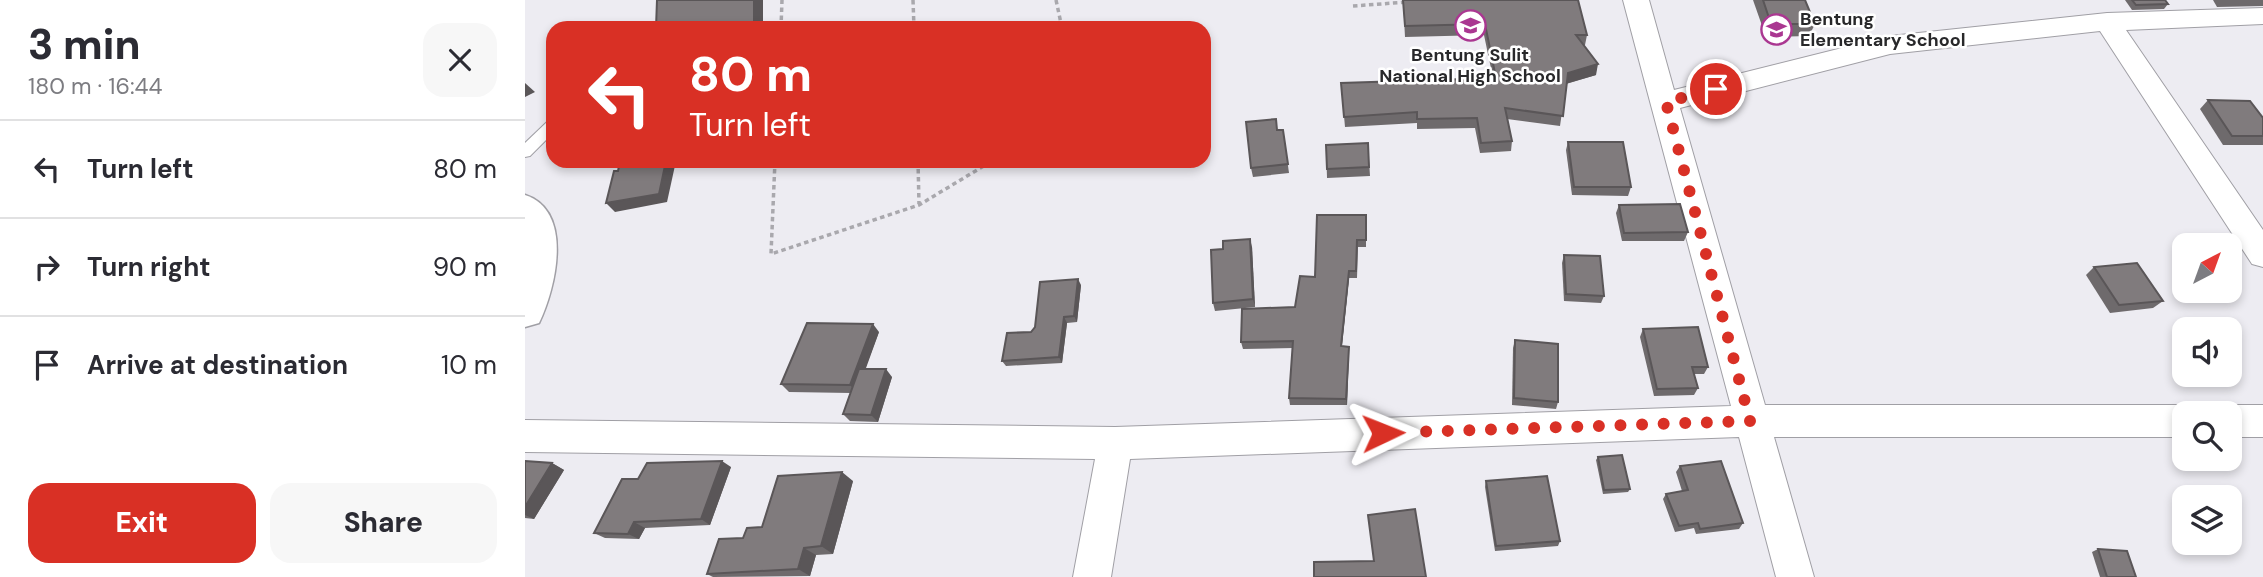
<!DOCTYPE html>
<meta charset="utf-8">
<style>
body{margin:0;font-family:"DM Sans",sans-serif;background:#f7f7f7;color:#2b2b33;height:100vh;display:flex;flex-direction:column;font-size:26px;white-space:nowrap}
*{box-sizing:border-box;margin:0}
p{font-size:23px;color:#7c7c81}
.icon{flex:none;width:38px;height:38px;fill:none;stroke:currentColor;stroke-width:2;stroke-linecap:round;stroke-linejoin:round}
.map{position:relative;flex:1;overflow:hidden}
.panel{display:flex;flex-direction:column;background:#fff;width:525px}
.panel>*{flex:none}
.banner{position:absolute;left:21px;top:21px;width:665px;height:147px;border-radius:21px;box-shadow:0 4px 10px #0003;background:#d93025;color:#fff;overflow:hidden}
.needle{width:46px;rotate:41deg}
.buttons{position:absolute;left:1647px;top:233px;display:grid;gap:14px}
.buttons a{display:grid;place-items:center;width:70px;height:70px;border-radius:14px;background:#fff;box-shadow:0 4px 10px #0003;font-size:35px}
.pin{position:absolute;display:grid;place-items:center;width:60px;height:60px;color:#fff;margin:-30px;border:4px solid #fff;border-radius:50%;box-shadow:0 2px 7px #0007}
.me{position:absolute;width:77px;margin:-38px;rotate:88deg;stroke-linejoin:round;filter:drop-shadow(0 0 5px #0008)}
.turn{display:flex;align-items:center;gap:24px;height:147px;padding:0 28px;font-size:32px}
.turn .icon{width:91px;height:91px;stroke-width:2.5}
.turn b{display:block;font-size:49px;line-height:60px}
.round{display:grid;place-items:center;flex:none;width:74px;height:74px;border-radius:21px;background:#f7f7f7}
.overview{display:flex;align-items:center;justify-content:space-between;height:119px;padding:0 28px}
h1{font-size:42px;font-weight:800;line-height:52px}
.cta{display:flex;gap:14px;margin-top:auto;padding:14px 28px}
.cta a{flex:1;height:80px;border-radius:21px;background:#d93025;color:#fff;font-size:28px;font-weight:800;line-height:80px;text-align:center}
.cta a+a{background:#f7f7f7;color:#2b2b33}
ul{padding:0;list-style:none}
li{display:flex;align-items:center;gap:21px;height:98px;padding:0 28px;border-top:2px solid #e1e1e2}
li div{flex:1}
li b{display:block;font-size:26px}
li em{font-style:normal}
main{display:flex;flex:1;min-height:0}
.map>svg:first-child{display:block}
</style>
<main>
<section class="panel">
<div class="overview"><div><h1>3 min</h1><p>180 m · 16:44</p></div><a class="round"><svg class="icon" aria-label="close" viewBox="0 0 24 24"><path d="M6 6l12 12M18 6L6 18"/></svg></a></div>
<ul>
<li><svg class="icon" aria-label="left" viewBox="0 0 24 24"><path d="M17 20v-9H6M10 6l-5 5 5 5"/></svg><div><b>Turn left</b></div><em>80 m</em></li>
<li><svg class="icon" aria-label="right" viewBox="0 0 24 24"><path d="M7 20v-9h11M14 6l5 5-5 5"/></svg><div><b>Turn right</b></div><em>90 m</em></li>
<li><svg class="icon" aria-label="arrive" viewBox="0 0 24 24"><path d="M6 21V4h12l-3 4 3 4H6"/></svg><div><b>Arrive at destination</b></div><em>10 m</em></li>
</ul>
<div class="cta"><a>Exit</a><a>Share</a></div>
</section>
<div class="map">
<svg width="1738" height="577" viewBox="0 0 1738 577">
<rect width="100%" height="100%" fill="#edecf2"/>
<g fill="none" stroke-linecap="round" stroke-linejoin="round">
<defs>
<polygon id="lane" points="28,120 28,133 5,156 0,157 0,143 23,121"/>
<g id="street">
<polygon points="1098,0 1124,0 1149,90 1365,36 1582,13 1738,8 1738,24 1601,30 1738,230 1738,267 1727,264 1575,31 1365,54 1155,108 1240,405 1659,405 1673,413 1659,413 1659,437 1249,437 1289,577 1251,577 1214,437 605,459 586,577 548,577 570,459 0,452 0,420 590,427 1206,406"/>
<polygon points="1704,405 1738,405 1738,437 1704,437 1704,413 1690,413"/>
</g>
<path id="secondary" d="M0 195C49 211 31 288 14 323L0 327Z"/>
</defs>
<use href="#lane" stroke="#a09fa5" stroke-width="2"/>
<use href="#street" stroke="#a09fa5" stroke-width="2"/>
<use href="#secondary" stroke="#a09fa5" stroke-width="3"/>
<g stroke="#a9a8ad" stroke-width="3.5" stroke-dasharray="4.5 3.5" stroke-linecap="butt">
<polyline points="388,0 389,28"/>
<polyline points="531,0 537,28"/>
<polyline points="828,6 883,2"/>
<polyline points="256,28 257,0"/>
<polyline points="250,161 246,254 394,205 467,161"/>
<polyline points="393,161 394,204"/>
</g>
<use href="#lane" fill="#fff" fill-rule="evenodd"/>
<use href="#street" fill="#fff" fill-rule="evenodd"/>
<use href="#secondary" fill="#fff" fill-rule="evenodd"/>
</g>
<g fill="#6e6a6c">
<polygon points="878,0 1062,35 1060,45 1059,45 1071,75 1041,84 1035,126 982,119 987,141 986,151 955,153 950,128 892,129 892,123 820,127 816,83 968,78 959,35 880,37"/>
<polygon points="1228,0 1280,0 1290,24 1284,36 1241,37"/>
<polygon points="1600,0 1640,0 1643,4 1639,9 1607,10"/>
<polygon points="1688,0 1738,0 1738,6 1692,7"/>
<polygon points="1683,100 1738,118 1738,145 1698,145 1675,109"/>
<polygon points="752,130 758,130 764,173 728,177 726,168"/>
<polygon points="1043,142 1106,187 1103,196 1047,195 1041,150"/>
<polygon points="843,143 845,176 802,178 801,145"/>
<polygon points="1094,205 1163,232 1159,241 1097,241 1091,213"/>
<polygon points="841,215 841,247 833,247 832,278 824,278 817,346 824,347 822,405 765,405 764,398 768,348 718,349 716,342 770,307 790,277"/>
<polygon points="727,247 730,307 690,311 688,303"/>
<polygon points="1039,255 1079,296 1076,303 1039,301 1037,263"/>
<polygon points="1569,267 1638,301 1628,308 1585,313 1561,275"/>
<polygon points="556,285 552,322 542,323 537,363 481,366 477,361"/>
<polygon points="1118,329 1183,367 1179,374 1169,374 1173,388 1169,395 1129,396 1115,337"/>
<polygon points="354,332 340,369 367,377 353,422 325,421 318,414 326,393 264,392 256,384"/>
<polygon points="990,340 1033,402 1031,409 987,405 988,348"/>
<polygon points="1073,457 1105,489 1103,492 1078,494 1071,460"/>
<polygon points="0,461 27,463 39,470 9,519 0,518"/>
<polygon points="1155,466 1218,523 1214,529 1171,534 1169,528 1150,532 1138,499 1141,494 1157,491 1151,472"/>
<polygon points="206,467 185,525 120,528 114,539 80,538 69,533 113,479"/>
<polygon points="328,481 308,554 291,555 285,576 188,577 182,574 218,538 237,527"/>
<polygon points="961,481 1035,541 1033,546 970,551 960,487"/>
<polygon points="1573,549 1611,577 1575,577 1567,552"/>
</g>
<g fill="#5a5658">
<polygon points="229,0 238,0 238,28 218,28"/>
<polygon points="1073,64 1071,75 1040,84 1043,73"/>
<polygon points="0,83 10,92 0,97"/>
<polygon points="141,161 151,161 142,202 90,212 81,203"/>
<polygon points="725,239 727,247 730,307 728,299"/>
<polygon points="824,271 824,278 816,353 816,346"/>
<polygon points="553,279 556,285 552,322 549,316"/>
<polygon points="539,317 542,323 537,363 534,357"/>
<polygon points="348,324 354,332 332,393 325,385"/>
<polygon points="824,347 824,353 822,405 821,399"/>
<polygon points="361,369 367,377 353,422 346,415"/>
<polygon points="197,461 206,467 185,525 176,519"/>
<polygon points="27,463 39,470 9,519 0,515 0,507"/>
<polygon points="317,472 328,481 308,554 296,546"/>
<polygon points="109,522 120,528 114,539 103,534"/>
<polygon points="279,548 291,555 285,576 273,569"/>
</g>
<g fill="#807b7d" stroke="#5a5658" stroke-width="2">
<polygon points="132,0 229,0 229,26 218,28 170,28 170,26 161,28 131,28"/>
<polygon points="878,0 1053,0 1062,35 1051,35 1073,64 1043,73 1038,116 980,108 987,141 956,143 952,118 892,119 892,112 819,117 816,83 971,78 960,24 880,26"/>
<polygon points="1238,0 1280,0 1290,24 1246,24"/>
<polygon points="1607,0 1640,0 1643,4 1611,5"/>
<polygon points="1683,100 1725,101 1738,118 1738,136 1707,136"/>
<polygon points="751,119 752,130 758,130 763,164 726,168 721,122"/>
<polygon points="1043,142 1098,142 1106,187 1049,187"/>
<polygon points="843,143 844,167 802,169 801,145"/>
<polygon points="95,161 141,161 134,194 81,203 89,171 93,171"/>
<polygon points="1155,204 1163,232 1099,233 1094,205"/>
<polygon points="792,215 841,215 841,240 832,240 831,271 824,271 816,346 824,347 821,399 764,398 768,341 716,342 717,309 770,307 775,276 790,277"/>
<polygon points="725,239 728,299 688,303 686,250 698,249 698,241"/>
<polygon points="1039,255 1075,256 1079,296 1041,294"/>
<polygon points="1612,263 1638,301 1594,305 1569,267"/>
<polygon points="553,279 549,316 539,317 534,357 477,361 482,333 506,332 510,327 515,282"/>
<polygon points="282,323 348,324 325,385 256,384"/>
<polygon points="1173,327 1183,367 1167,367 1173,388 1132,389 1118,329"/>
<polygon points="990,340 1033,344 1033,402 989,398"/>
<polygon points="334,369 361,369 346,415 318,414"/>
<polygon points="1097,455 1105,489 1079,490 1073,457"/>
<polygon points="0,461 27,463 0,507"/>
<polygon points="197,461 176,519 109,522 103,534 69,533 97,479 113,479 122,463"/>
<polygon points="1196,461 1218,523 1175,529 1173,523 1154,526 1141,494 1163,490 1155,466"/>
<polygon points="317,472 296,546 279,548 273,569 182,574 194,539 218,538 222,528 237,527 253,476"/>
<polygon points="1022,476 1035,541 971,546 961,481"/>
<polygon points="890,509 901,577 789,577 789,562 849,561 843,515"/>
<polygon points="1573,549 1602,551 1611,577 1582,577"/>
</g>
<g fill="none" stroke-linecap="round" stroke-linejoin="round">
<polyline stroke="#d93025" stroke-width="12" stroke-dasharray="0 21.6" points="858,433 1225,421 1141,102 1191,89"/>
</g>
<defs>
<symbol id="school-ring" viewBox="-11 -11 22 22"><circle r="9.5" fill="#fff" stroke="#aa3791" stroke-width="1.5"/><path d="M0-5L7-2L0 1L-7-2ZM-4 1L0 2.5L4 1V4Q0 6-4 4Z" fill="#aa3791"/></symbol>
</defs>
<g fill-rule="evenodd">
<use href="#school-ring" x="928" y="8" width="35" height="35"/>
<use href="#school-ring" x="1234" y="12" width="35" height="35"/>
</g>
<g text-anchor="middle" stroke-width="5" stroke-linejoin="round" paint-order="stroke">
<g font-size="18" font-weight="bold" fill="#28282a" stroke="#fff" text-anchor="start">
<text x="1275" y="25">Bentung<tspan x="1275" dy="21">Elementary School</tspan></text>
<text x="945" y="61" text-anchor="middle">Bentung Sulit<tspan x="945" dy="21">National High School</tspan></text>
</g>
</g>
</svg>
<div class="buttons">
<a><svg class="needle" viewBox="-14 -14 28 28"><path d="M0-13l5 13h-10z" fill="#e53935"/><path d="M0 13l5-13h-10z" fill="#7c7c81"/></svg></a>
<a><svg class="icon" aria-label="sound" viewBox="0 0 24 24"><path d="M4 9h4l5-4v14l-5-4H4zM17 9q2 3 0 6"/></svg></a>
<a><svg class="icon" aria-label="search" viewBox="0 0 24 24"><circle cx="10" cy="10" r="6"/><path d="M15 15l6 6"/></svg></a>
<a><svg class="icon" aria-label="layers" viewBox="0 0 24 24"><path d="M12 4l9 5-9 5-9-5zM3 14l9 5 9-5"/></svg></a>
</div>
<div class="pin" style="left:1191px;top:89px;background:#d93025"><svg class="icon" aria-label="arrive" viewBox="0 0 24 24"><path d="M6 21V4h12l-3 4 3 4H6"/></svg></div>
<svg class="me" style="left:858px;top:433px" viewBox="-20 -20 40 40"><path d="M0-17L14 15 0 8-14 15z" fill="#d93025" stroke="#fff" stroke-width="4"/></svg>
<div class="banner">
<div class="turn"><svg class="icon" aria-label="left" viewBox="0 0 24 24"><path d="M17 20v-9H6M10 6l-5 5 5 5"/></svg><div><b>80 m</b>Turn left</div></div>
</div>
</div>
</main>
